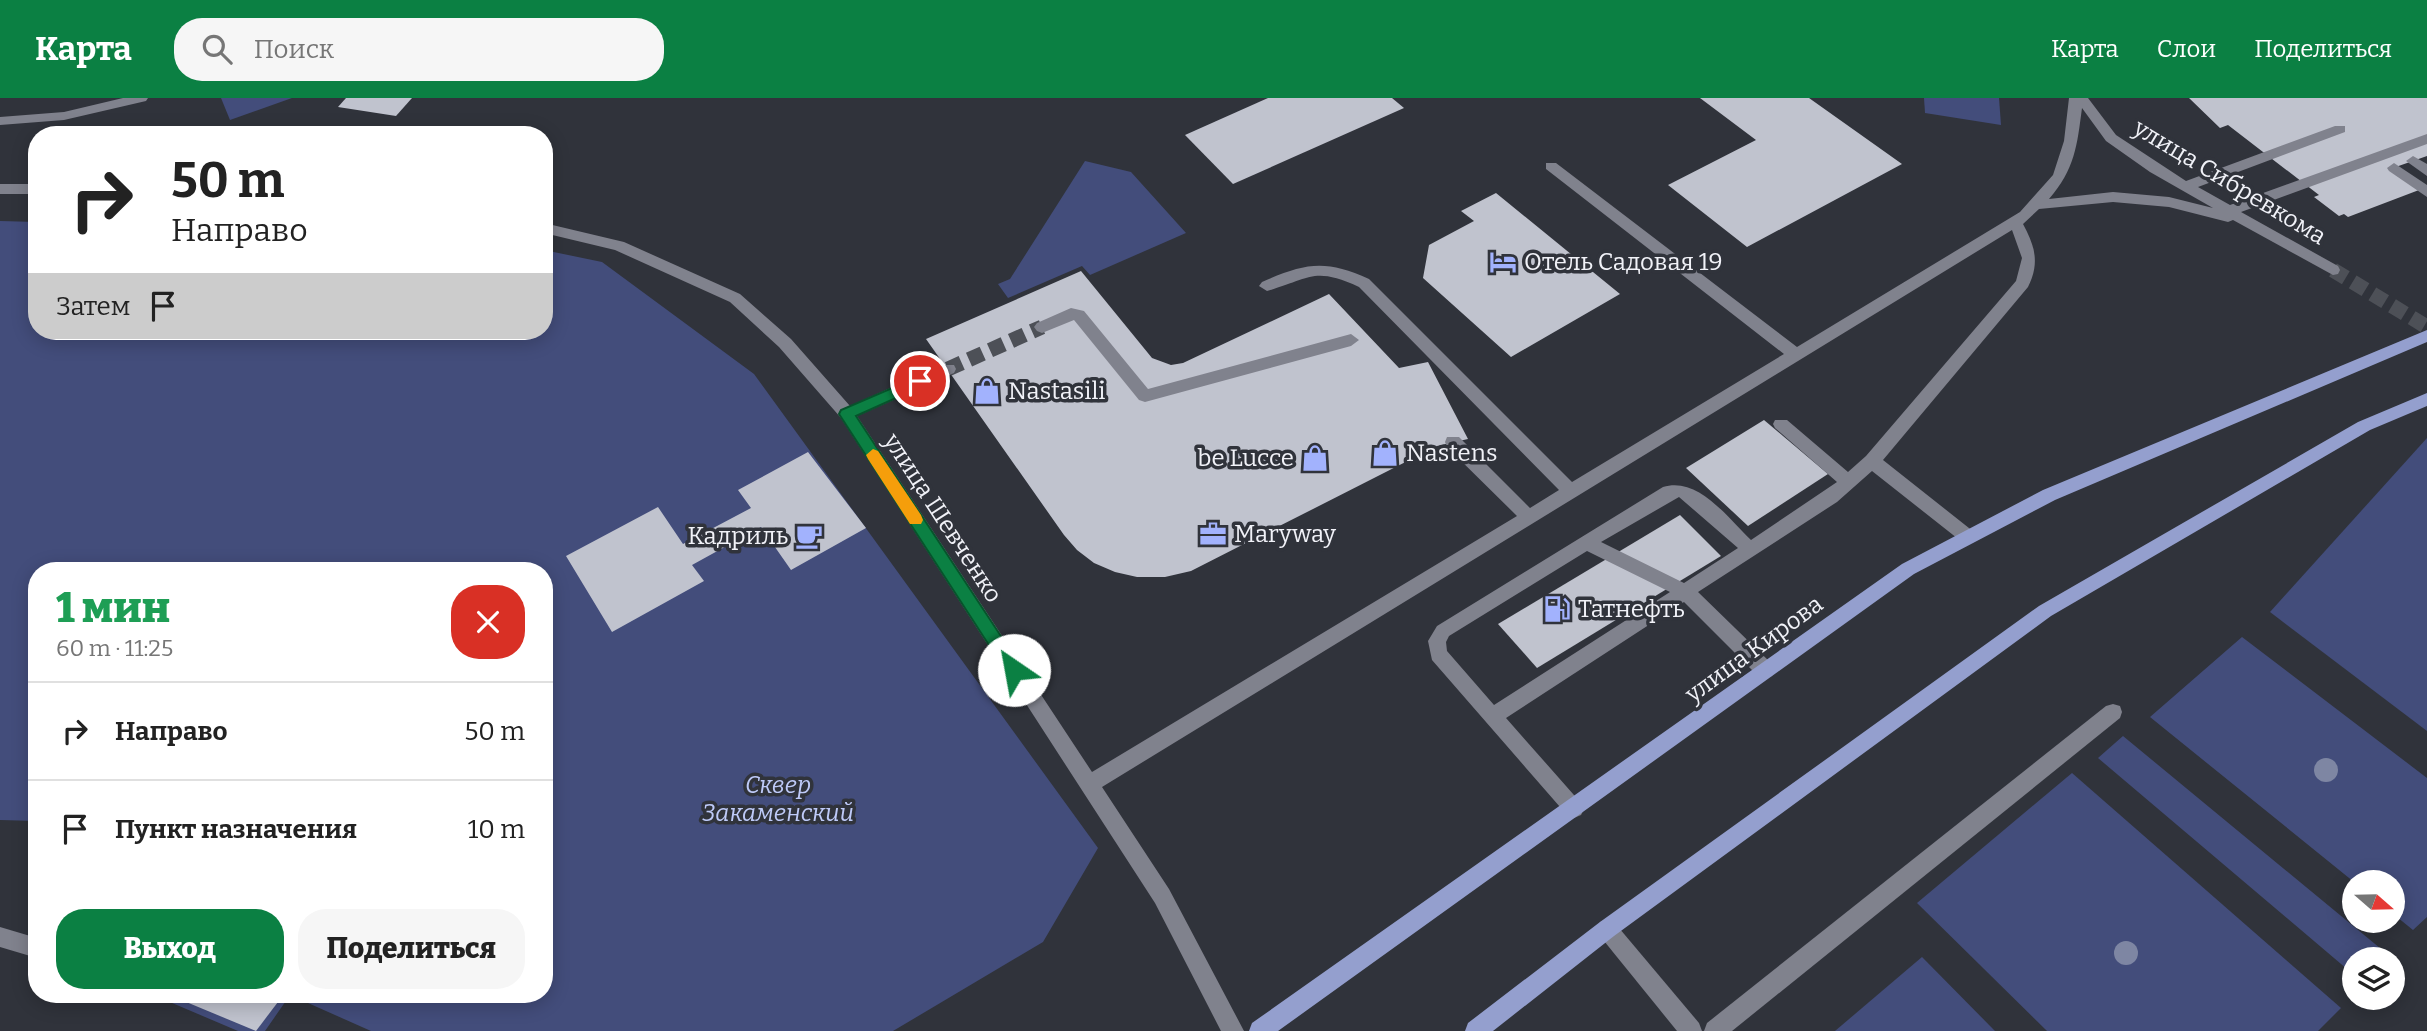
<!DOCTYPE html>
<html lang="ru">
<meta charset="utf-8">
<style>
body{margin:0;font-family:Bitter,serif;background:#f6f6f6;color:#222;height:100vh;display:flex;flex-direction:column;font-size:26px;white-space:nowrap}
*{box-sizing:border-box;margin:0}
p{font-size:23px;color:#767676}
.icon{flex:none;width:38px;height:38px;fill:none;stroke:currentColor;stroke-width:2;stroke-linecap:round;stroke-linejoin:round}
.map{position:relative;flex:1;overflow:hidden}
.panel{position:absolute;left:28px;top:464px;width:525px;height:441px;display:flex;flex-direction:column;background:#fff;border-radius:28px;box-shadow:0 4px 18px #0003}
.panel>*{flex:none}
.top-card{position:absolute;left:28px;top:28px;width:525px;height:214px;border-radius:28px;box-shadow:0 4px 18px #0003;background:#fff;color:#222;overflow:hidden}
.needle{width:46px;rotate:110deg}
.controls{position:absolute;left:2342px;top:772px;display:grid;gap:14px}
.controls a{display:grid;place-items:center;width:63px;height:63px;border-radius:50%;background:#fff;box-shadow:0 4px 18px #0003;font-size:35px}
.pin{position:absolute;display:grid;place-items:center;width:60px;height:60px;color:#fff;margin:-30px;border:4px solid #fff;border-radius:50%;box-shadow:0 2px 7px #0007}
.me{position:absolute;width:77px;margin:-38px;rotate:327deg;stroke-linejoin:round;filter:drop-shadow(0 0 5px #0008)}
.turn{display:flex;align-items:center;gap:24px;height:147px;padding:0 28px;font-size:32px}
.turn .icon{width:91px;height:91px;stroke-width:2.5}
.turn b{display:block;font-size:49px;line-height:60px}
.then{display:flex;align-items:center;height:66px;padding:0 28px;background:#0003;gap:14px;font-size:26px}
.round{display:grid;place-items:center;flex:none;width:74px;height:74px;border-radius:28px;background:#f6f6f6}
.overview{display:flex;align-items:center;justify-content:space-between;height:119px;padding:0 28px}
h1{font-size:42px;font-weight:800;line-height:52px;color:#1e9e55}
.cta{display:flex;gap:14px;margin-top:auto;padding:14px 28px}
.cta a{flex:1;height:80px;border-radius:28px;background:#0b8043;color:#fff;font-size:28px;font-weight:800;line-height:80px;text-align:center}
.cta a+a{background:#f6f6f6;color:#222}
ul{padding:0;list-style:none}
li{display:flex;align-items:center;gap:21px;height:98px;padding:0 28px;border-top:2px solid #e0e0e0}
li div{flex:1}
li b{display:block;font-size:26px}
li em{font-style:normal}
header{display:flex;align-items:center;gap:42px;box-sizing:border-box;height:98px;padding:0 35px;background:#0b8043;color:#fff}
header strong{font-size:33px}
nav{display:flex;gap:38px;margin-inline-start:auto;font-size:24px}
.search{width:490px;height:63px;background:#f6f6f6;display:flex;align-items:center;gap:18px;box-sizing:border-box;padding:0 24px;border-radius:28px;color:#767676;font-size:26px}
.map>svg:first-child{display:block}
</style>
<header>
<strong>Карта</strong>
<div class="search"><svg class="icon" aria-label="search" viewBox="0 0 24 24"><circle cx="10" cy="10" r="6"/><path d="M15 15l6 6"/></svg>Поиск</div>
<nav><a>Карта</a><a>Слои</a><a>Поделиться</a></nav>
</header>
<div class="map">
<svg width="2427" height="933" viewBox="0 0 2427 933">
<rect width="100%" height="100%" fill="#30333b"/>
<g fill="#434d7b">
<polygon points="221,0 292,0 230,22"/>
<polygon points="1924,0 1999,0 2001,27 1925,15"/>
<polygon points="1085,63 1131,74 1186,135 1090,177 1082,168 1008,200 998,186 1010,181"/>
<polygon points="0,123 37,124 37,233 544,233 544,152 602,164 754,276 1098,750 1043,844 893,933 371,933 290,897 265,933 238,933 151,896 544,896 544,472 37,472 37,723 0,722"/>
<polygon points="2427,340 2427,633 2270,514"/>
<polygon points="2242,539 2427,680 2427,819 2413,832 2392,815 2392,784 2354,784 2150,619"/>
<polygon points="2123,638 2392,860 2354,861 2354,877 2098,660"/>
<polygon points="2072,675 2341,910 2318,933 2047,933 1917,805"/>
<polygon points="1922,859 1995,933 1835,933"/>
</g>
<g fill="#c0c3ce">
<polygon points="346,0 412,0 396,18 338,9"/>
<polygon points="1268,0 1392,0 1404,10 1233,86 1185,37"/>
<polygon points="1700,0 1809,0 1902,66 1747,149 1668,87 1756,42"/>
<polygon points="2189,0 2427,0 2427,58 2390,71 2419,92 2348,119 2344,116 2339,118 2314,99 2319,97 2228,27 2220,30"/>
<polygon points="1496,95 1620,196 1511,259 1423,180 1429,147 1474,123 1461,113"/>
<polygon points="1081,173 1152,260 1171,267 1183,265 1329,196 1399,270 1428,264 1468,341 1437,348 1191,473 1165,479 1137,479 1115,474 1094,465 1077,452 1064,437 926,241"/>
<polygon points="1764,322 1828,376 1748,428 1686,370"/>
<polygon points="808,354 866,430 791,472 761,429 692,467 704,483 612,534 566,458 658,409 683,446 751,410 738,392"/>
<polygon points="1680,417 1721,458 1537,570 1498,526"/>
<polygon points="167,896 284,896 256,933"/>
</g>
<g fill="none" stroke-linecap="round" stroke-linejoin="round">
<g stroke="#4d5057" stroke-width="15" stroke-dasharray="15 8" stroke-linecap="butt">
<polyline points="2333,172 2427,229"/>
<polyline points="948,271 1042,229"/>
</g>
<g fill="#80828d" fill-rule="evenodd">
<polygon points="123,0 148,0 146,3 64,22 0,27 0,19 64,14"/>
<path d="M2069 0H2088L2116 37 2186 83 2335 28H2345V34L2198 89 2230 107 2427 36V46L2241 114 2338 168 2340 172 2338 176 2333 177 2233 122 2228 124 2169 109 2113 104 2039 111 2023 126C2035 148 2040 165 2028 189L1883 362 1974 434 1977 439 1974 444H1962L1872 373 1837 404 1698 494 1772 566 1774 572 1772 578 1765 580 1758 578 1684 504 1506 620 1581 705 1584 711 1581 717 1574 720 1567 717 1432 562 1428 543 1437 528 1663 389C1698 378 1728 420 1751 442L1837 384 1775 330 1773 326 1775 322H1787L1848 374 1866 358 2016 183 2022 160 2012 132 1102 689 1169 791 1244 933H1221L1155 805 841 320 779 249 730 204 615 152 544 135V125L624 144 740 196 791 241 850 308 942 267H954L956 271 954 275 857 318 1092 674 1517 418 1447 349 1445 344 1447 339H1459L1530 410 1559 392 1359 189C1313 168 1310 181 1267 193L1259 188 1262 184C1305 165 1325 161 1369 181L1572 384 1784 256 1546 71V65H1556L1797 249 2020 114 2053 77 2064 43ZM2082 10 2106 43 2150 74 2213 110 2169 99 2113 94 2049 101C2075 71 2077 48 2082 10ZM1679 399 1738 450 1684 485 1601 444ZM1587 453 1670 494 1494 607 1447 553 1446 544 1449 538Z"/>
<polygon points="2413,58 2427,66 2427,78 2406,63"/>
<polygon points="2394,65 2427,87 2427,99 2389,73 2387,70"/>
<rect x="0" y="86" width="37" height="10"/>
<polygon points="1071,210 1084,213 1148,291 1351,236 1359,242 1351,248 1145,304 1139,302 1074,222 1042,235 1037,233 1034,229 1037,225"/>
<polygon points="2113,606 2120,608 2122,614 2120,620 1732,933 1704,933 1707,925 2106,608"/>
<polygon points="1607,821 1614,824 1699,925 1702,933 1677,933 1600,838 1597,831 1600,824"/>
<polygon points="0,829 37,840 37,860 0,849"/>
</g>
<g fill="#949fce" fill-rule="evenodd">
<polygon points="2427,232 2427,244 2055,402 1914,476 1278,933 1249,933 1252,925 1902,466 2043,392"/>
<polygon points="2427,295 2427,308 2370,332 2051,518 1614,838 1493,933 1465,933 1468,925 1600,824 2039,508 2358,324"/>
</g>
</g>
<g fill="#7e86a3">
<circle cx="2326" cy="672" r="12"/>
<circle cx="2126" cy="855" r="12"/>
</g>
<polygon fill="#0b8043" stroke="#07532c" stroke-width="2" points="920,278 925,279 927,283 925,287 856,318 1020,567 1023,572 1020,578 1014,580 1009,578 839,316 841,312"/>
<polygon fill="#f59e0b" points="873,351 878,353 921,417 923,422 921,426 910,426 868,361 866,357"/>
<defs>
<symbol id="hotel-bare" viewBox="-9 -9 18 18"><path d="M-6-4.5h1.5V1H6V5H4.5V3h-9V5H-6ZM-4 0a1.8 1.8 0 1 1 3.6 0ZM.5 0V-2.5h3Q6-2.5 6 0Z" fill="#a2b2fd" stroke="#30333b" stroke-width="2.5" paint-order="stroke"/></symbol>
<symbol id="shop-bare" viewBox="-9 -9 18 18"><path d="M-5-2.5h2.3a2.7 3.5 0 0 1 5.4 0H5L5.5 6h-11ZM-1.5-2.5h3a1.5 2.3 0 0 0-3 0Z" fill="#a2b2fd" stroke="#30333b" stroke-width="2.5" paint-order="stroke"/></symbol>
<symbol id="office-bare" viewBox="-9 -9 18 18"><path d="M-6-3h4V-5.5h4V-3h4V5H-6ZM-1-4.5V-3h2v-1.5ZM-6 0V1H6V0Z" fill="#a2b2fd" stroke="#30333b" stroke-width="2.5" paint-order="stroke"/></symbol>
<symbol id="cafe-bare" viewBox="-9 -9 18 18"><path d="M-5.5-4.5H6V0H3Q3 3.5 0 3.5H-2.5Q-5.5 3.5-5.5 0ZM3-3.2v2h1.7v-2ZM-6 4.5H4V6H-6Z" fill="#a2b2fd" stroke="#30333b" stroke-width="2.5" paint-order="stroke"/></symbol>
<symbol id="fuel-bare" viewBox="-9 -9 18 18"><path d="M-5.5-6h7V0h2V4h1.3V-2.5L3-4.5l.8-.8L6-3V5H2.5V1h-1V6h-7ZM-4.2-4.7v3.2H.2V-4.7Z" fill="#a2b2fd" stroke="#30333b" stroke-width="2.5" paint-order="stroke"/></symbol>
</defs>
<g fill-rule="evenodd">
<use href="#hotel-bare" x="1484" y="145" width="38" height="38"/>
<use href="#shop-bare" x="968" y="274" width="38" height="38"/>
<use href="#shop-bare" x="1366" y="336" width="38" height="38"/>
<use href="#shop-bare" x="1296" y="341" width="38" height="38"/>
<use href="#office-bare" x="1194" y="417" width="38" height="38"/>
<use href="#cafe-bare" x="790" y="419" width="38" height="38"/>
<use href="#fuel-bare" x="1538" y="492" width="38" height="38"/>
</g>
<g text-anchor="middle" stroke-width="7" stroke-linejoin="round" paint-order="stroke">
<g font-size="24" fill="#f1f2f8" stroke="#30333b">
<text transform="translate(2230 84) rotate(31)" y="8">улица Сибревкома</text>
<text transform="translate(943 420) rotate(57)" y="8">улица Шевченко</text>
<text transform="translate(1754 551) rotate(-36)" y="8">улица Кирова</text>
</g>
<g font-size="24" fill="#f1f2f8" stroke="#30333b" text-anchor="start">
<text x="1524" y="172">Отель Садовая 19</text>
<text x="1008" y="301">Nastasili</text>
<text x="1406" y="363">Nastens</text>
<text x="1294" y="368" text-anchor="end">be Lucce</text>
<text x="1234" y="444">Maryway</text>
<text x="788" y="446" text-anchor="end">Кадриль</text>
<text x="1578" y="519">Татнефть</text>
</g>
<g font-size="24" font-style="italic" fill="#becaf8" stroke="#30333b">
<text x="778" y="695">Сквер<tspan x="778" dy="28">Закаменский</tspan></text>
</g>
</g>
</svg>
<div class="controls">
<a><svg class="needle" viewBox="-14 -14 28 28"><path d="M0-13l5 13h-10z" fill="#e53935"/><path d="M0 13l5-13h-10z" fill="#767676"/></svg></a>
<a><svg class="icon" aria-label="layers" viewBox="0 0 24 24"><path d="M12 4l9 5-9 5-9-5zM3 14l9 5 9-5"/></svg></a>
</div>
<div class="pin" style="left:920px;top:283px;background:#d93025"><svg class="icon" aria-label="arrive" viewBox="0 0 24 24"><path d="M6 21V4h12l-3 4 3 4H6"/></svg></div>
<svg class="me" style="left:1014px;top:572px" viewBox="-20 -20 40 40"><circle r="19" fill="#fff"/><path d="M0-13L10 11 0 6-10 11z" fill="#0b8043"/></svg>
<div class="top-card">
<div class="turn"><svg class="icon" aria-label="right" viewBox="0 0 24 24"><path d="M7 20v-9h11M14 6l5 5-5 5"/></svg><div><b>50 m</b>Направо</div></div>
<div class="then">Затем<svg class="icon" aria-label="arrive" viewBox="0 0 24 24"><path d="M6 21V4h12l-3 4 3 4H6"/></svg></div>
</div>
<section class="panel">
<div class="overview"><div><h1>1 мин</h1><p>60 m · 11:25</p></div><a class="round" style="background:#d93025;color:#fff"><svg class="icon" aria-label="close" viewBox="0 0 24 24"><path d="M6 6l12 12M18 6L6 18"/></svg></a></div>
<ul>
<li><svg class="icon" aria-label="right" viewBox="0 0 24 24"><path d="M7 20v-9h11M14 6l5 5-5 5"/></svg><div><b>Направо</b></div><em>50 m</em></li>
<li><svg class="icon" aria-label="arrive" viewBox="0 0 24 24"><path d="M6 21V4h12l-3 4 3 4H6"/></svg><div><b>Пункт назначения</b></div><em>10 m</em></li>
</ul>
<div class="cta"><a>Выход</a><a>Поделиться</a></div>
</section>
</div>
